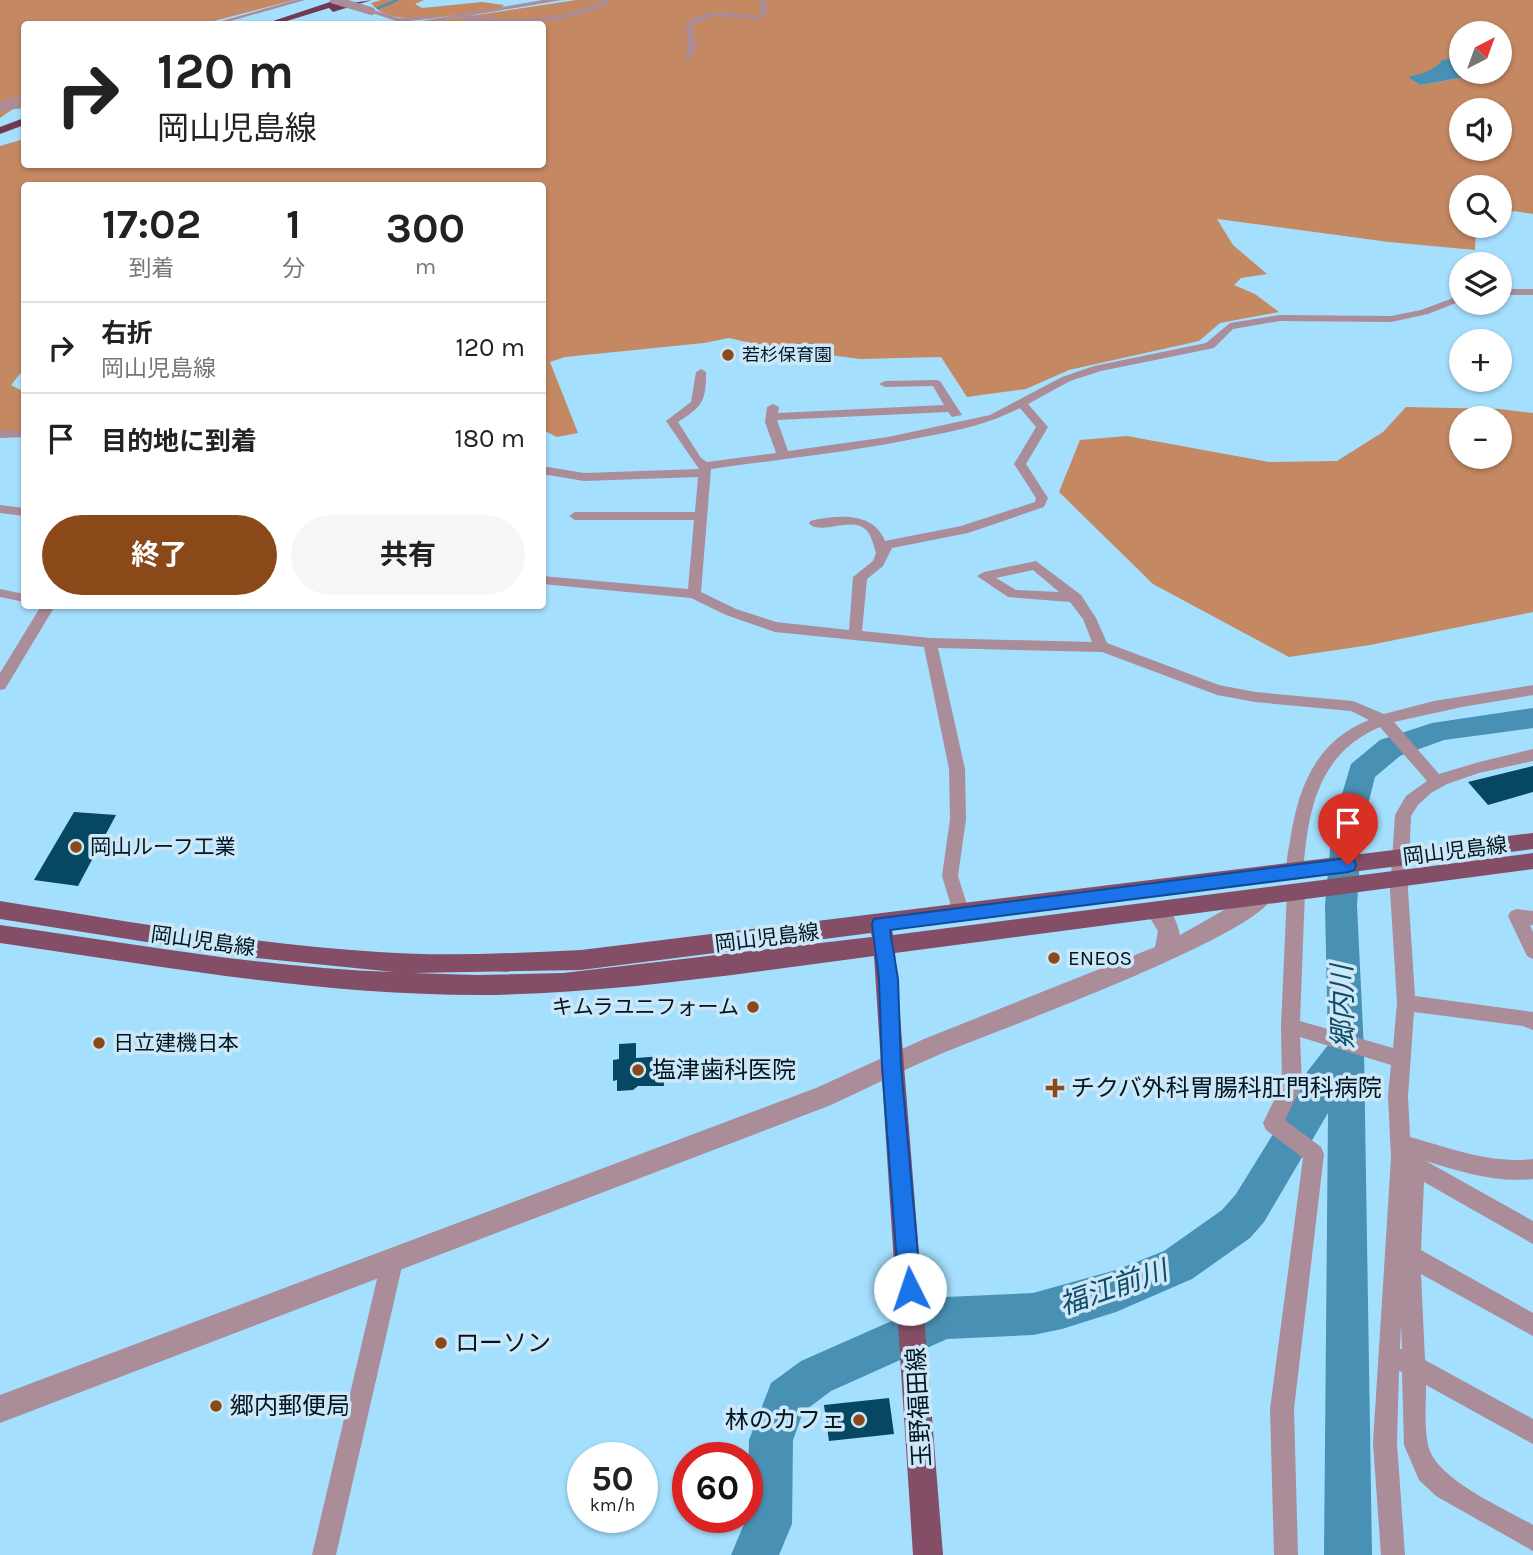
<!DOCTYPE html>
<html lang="ja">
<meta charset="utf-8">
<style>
body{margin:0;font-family:Karla,"Noto Sans JP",sans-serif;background:#f6f6f6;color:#222;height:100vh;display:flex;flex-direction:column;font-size:26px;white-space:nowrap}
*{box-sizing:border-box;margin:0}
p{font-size:23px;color:#767676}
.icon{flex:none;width:38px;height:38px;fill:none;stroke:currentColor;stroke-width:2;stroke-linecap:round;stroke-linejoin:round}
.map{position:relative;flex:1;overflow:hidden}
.sheet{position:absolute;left:21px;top:182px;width:525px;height:427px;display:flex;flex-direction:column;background:#fff;border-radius:7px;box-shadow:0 2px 5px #0004}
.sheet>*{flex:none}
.banner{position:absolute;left:21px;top:21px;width:525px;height:147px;border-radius:7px;box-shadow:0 2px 5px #0004;background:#fff;color:#222;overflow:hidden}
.needle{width:46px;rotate:41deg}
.controls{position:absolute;left:1449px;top:21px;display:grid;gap:14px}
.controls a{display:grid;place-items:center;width:63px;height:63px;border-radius:50%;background:#fff;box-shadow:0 2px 5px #0004;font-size:35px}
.speed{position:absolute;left:567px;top:1442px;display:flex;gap:14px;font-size:35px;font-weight:700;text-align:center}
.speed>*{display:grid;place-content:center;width:91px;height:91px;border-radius:50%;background:#fff;box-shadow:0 2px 5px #0004;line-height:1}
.speed small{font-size:18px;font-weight:400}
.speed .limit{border:10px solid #d22;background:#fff;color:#111}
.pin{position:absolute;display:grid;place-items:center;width:60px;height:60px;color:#fff;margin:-72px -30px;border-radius:50% 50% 50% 0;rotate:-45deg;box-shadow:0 0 7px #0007}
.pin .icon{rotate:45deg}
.me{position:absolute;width:77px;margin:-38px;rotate:356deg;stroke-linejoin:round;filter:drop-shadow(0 0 5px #0008)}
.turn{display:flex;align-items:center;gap:24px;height:147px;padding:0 21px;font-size:32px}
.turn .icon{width:91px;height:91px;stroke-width:2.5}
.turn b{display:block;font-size:49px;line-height:60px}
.eta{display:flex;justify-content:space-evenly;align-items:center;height:119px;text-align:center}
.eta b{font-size:42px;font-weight:700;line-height:49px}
.cta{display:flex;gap:14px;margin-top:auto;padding:14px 21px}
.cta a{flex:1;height:80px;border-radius:42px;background:#8b4818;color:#fff;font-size:28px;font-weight:700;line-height:80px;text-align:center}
.cta a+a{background:#f6f6f6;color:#222}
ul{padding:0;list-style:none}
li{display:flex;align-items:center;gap:21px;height:91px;padding:0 21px;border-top:2px solid #e0e0e0}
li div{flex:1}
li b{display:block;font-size:26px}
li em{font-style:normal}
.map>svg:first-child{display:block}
</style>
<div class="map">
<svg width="1533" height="1555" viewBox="0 0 1533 1555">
<rect width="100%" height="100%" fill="#a5dffe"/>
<g fill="#c48863" fill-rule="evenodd">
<polygon points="0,0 294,0 203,24 24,24 24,101 0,118"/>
<path d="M381 0H424L415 4 422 8 482 2 504 5 501 8C471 12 391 32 371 3Z"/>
<path d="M576 0H1533V214L1514 211 1500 218V187H1461V226H1485L1476 230 1475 250 1389 242 1217 219 1233 245 1267 274 1241 278 1234 285 1255 294 1279 312 1220 323 1199 341 1069 370 1026 389 967 397 941 357 860 359 769 347 729 338 704 343 565 357 550 362 578 433 557 437 543 430 542 186H24V369L11 385 24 392V431H0V146L24 139V164H542V24H416ZM1461 33H1500V72H1487L1499 77 1459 78 1421 85 1410 79V76L1422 75 1455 58 1461 60ZM1461 110H1500V149H1461Z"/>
<path d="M1406 407 1500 409 1533 413V612L1370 645 1289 657 1153 584 1059 492 1080 440 1127 436 1269 462 1337 461 1383 432ZM1461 418H1500V457H1461Z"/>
</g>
<path fill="#4891b4" d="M1455 58 1461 60V72H1487L1500 76 1459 78 1421 85 1410 79V76C1421 75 1438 68 1442 60Z"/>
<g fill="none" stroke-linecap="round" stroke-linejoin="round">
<polyline stroke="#4891b4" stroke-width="2.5" points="378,8 397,0"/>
<polygon fill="#4891b4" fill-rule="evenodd" points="1533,708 1533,728 1444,740 1400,756 1375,777 1362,828 1357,905 1364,1050 1372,1555 1324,1555 1328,1113 1264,1222 1250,1238 1192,1279 1116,1312 1062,1329 1033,1335 947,1339 831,1391 803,1412 793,1440 792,1524 779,1555 731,1555 747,1517 749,1440 771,1383 801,1361 946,1297 1033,1293 1116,1270 1164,1251 1222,1210 1236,1194 1299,1092 1307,1072 1328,1045 1325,905 1332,828 1351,764 1380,740 1432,723"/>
</g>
<g fill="#064761">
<polygon points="1533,766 1533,792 1488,805 1468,782"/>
<polygon points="74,812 116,815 78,886 34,880"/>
<polygon points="636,1043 636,1058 663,1056 664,1086 638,1086 633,1090 617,1091 617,1080 613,1081 613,1060 619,1059 619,1044"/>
<polygon points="889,1398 894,1434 829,1441 824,1405"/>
</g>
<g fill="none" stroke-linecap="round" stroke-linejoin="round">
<g fill="#ab8c99" fill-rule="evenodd">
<polygon points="295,0 305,0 220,24 211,24"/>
<path d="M604 0H612C582 23 488 32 455 15L458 13C505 22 561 23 604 0Z"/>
<path d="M759 0H765L768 12 760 19 712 16 692 26 696 46 691 60H685L688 46 686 24C707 7 732 13 756 16L762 12Z"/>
<polygon points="371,9 399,18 435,16 438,18 399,22 369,12"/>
<polygon points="24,95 24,99 0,107 0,102"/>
<rect x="1500" y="289" width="33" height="6"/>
<path d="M1461 295V301L1428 314 1391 322 1280 321 1233 329 1214 348 1101 371 1070 381 1028 404 1048 427 1026 464 1048 498 1044 507 968 533 892 548 883 566 867 579 862 631 930 638 1092 642 1083 619 1070 602 1008 597 977 576 984 572 1036 561 1081 595 1096 618 1107 643 1219 685 1255 692 1353 701 1384 714 1434 701 1533 685V695L1462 707 1394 722 1439 774 1479 762 1533 749V761L1479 773 1447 784 1431 793 1418 805 1411 816 1408 890 1415 996 1533 1012V1030L1523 1026 1414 1012 1408 1096 1410 1137C1450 1148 1490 1164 1533 1159V1179C1496 1183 1461 1172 1426 1161L1533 1221V1244L1424 1182 1421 1250 1533 1313V1336L1421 1274 1425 1360 1533 1419V1444L1426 1385C1426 1404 1424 1426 1428 1445 1435 1479 1504 1508 1533 1525V1551L1436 1496 1419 1480 1404 1445 1402 1372 1399 1371 1397 1443 1405 1555H1381L1373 1443 1391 1158 1388 1096 1391 1065 1300 1037 1302 1085 1285 1120 1321 1147 1324 1154 1294 1409 1298 1555H1274L1270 1409 1303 1158 1266 1130 1263 1123 1282 1084 1281 1026 1287 892 1290 887 1296 885 1302 887 1305 892 1300 1021 1393 1048 1397 1003 1390 890 1395 815 1406 796 1427 781 1380 727C1317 754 1308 811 1303 873L1301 878 1295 880 1289 878C1284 868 1288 852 1290 841 1298 787 1316 741 1369 720L1351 711 1255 702 1217 695 1102 652 938 648 965 769 966 819 958 876 970 914 967 919 961 921 955 919 942 876 950 819 949 769 924 647 775 632 726 615 691 598 542 584V576L688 589 694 520H575L569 516 575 512H695L698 477 584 481 542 474V466L584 473 699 469 666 421 691 402 696 372 701 369 706 372C706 401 703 406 678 422L701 458 707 462 776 453 765 422 767 407 773 404 779 407 778 413 944 405 933 386 885 387 879 384 885 381 936 380 940 381 962 415 952 417 948 412 777 420 788 451 888 437 990 415 1062 377 1094 366 1206 343 1230 323 1280 315 1391 316 1421 310ZM1020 408 1036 427 1014 464 1036 498 1035 502 961 526 885 541C873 511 837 515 810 521L809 524C824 536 853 514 868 532 872 538 874 547 876 553L873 561 853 577 849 630 776 622 736 609 701 592 711 469C781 459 853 452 923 437 957 431 989 424 1020 408ZM1033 570 1059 592 1016 590 996 578ZM1401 1325 1402 1349H1400Z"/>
<polygon points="0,430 24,431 24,437 0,438"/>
<polygon points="0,505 24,508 24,516 0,513"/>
<polygon points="0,589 24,594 24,602 0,597"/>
<polygon points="41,606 55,606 5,689 0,690 0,673"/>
<polygon points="1517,909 1533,911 1533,925 1530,925 1533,932 1533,959 1527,956 1508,916 1511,911"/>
<polygon points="392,1251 400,1254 403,1262 336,1555 312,1555 381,1262 384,1254"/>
</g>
<g fill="#ab8c99" fill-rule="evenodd">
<polygon points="543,0 562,0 421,24 404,24"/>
<polygon points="24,102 24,108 0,111 0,105"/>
<path d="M1263 888 1270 891 1273 897C1253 938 998 1030 943 1053 905 1069 868 1088 831 1105L0 1423V1395L816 1088 924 1039 1155 947 1158 931 1145 910 1149 904C1167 897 1177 919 1180 935Z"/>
</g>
<path fill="#844e66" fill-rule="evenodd" d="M1533 833V849L892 930 893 935 1533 853V869L895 953 943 1555H913L874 956C744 973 610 994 479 995 318 995 159 966 0 943V925C131 943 262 968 394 972L236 956 0 919V901C126 921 252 944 379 952 446 957 514 953 581 950ZM871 933 872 937 563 973 477 975 412 973 581 970Z"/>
<g fill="#743754" fill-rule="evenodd">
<polygon points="336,0 349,0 339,5 372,0 333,12 329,8 277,24 264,24"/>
<polygon points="24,118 24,125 0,134 0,127"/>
</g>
<polyline stroke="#ab8c99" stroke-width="8" points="334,0 371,11"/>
</g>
<polygon fill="#1a73e8" stroke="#114b97" stroke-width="2" points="1348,858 1354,860 1356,865 1354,870 1348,872 890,930 898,979 901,1066 921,1289 918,1296 910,1300 903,1296 899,1289 882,1066 879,979 872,924 874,919"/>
<g fill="#8b4818" stroke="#cce8f8" stroke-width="2.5">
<circle cx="728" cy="355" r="7"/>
<circle cx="76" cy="847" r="7"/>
<circle cx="1054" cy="958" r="7"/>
<circle cx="753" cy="1007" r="7"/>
<circle cx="99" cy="1043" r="7"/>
<circle cx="638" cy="1070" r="7"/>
<path d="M1051.5 1077.5h7v7h7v7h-7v7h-7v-7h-7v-7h7z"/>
<circle cx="441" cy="1343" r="7"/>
<circle cx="216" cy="1406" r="7"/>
<circle cx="859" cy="1420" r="7"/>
</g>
<g text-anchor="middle" stroke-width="7" stroke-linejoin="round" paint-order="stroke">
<g font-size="18" fill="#001520" stroke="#cce8f8" text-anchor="start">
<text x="742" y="361">若杉保育園</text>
</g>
<g font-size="21" fill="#001520" stroke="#cce8f8" text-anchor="start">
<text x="90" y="854">岡山ルーフ工業</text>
<text x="1068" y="965">ENEOS</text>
<text x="739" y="1014" text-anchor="end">キムラユニフォーム</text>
<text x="113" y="1050">日立建機日本</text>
</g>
<g font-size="21" fill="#001520" stroke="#cce8f8">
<text transform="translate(1455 851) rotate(-7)" y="7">岡山児島線</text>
<text transform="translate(767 938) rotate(-7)" y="7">岡山児島線</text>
<text transform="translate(203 941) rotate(8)" y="7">岡山児島線</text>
</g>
<g font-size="24" fill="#001520" stroke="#cce8f8" text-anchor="start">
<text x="652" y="1078">塩津歯科医院</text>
<text x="1071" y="1096">チクバ外科胃腸科肛門科病院</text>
<text x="455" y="1351">ローソン</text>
<text x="230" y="1414">郷内郵便局</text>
<text x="845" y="1428" text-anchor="end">林のカフェ</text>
</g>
<g font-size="24" fill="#001520" stroke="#cce8f8">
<text transform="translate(919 1407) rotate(-93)" y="8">玉野福田線</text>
</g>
<g font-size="28" font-style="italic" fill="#114c66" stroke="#cce8f8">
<text transform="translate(1342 1007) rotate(-91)" y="10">郷内川</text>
<text transform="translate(1113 1287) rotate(-19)" y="10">福江前川</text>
</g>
</g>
</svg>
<div class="controls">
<a><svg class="needle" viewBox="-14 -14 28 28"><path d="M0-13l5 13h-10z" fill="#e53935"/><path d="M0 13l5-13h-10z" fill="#767676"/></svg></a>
<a><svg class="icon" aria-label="sound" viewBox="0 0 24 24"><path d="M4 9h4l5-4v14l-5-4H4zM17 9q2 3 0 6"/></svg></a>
<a><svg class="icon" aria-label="search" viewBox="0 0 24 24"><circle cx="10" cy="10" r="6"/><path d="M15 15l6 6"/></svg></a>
<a><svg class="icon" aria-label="layers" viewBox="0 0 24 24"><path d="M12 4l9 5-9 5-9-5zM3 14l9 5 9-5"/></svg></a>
<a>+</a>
<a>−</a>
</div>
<div class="speed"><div>50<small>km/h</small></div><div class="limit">60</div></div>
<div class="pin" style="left:1348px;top:865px;background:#d93025"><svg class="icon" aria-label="arrive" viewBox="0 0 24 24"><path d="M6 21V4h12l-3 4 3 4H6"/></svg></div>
<svg class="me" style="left:910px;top:1289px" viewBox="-20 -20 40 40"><circle r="19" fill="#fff"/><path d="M0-13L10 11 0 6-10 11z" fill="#1a73e8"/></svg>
<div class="banner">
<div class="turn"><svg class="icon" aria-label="right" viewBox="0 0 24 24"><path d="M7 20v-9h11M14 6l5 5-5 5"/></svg><div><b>120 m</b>岡山児島線</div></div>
</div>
<section class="sheet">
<div class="eta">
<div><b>17:02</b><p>到着</p></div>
<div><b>1</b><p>分</p></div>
<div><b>300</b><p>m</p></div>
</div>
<ul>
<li><svg class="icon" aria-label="right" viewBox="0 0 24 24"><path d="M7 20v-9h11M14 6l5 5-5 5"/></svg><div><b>右折</b><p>岡山児島線</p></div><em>120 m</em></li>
<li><svg class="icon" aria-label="arrive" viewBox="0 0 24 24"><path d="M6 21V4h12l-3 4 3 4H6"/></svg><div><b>目的地に到着</b></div><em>180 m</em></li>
</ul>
<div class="cta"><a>終了</a><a>共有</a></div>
</section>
</div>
